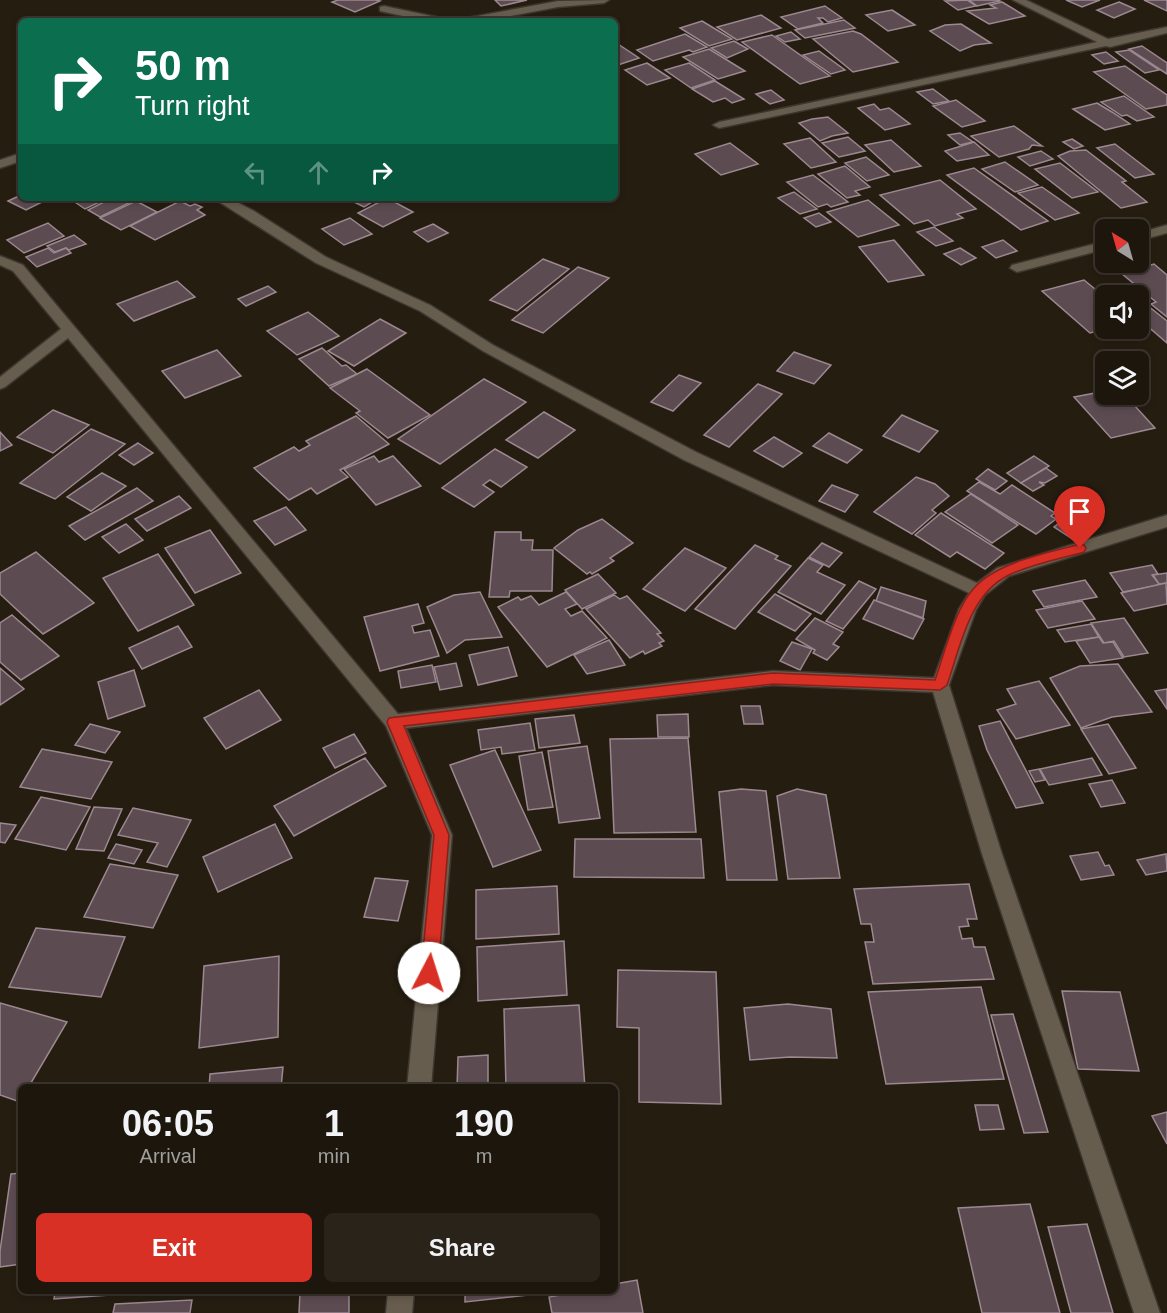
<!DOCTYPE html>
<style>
body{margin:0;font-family:Arial,sans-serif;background:#29231a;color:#f1f3f6;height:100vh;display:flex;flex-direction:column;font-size:22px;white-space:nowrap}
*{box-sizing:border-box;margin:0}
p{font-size:20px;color:#a09f9d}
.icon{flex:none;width:33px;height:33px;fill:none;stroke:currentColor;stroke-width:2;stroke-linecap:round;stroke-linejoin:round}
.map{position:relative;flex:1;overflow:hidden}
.side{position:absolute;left:18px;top:1084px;width:600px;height:210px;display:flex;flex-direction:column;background:#1c160c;border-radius:9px;box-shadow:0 3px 9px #0003,0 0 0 2px #3a352d}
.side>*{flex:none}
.guide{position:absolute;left:18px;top:18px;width:600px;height:183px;border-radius:9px;box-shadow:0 3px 9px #0003,0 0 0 2px #3a352d;background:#0b6e4f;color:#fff;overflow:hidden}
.needle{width:39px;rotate:323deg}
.controls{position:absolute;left:1095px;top:219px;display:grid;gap:12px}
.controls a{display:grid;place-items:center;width:54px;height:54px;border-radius:9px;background:#1c160c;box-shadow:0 3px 9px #0003,0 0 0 2px #3a352d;font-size:30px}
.pin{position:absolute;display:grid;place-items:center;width:51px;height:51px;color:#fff;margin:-62px -26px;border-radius:50% 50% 50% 0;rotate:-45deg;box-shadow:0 0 6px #0007}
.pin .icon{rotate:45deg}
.me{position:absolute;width:66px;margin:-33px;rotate:5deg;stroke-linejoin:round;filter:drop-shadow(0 0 4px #0008)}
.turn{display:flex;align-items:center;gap:21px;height:126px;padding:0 18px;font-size:27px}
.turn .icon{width:78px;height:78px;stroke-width:2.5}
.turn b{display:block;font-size:42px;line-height:51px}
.lanes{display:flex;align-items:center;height:57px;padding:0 18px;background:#0003;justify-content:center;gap:30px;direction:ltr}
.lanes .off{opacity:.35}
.eta{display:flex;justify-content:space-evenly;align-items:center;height:102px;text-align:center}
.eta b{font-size:36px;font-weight:800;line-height:42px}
.action{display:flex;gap:12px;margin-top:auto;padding:12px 18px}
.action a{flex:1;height:69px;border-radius:9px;background:#d93025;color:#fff;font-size:24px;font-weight:800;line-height:69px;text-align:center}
.action a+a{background:#29231a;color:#f1f3f6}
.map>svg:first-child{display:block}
</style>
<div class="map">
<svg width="1167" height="1313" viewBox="0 0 1167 1313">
<rect width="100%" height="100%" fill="#251d10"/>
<g fill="#5d4b52" stroke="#9c8890" stroke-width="1.5">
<polygon points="338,0 376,0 380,1 355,12 332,2"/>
<polygon points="495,0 527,0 501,6"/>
<polygon points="967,0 976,6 958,10 945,1"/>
<polygon points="969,0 998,0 1000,1 977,6"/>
<polygon points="1066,0 1100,0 1082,7"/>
<polygon points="1144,0 1167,0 1167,11"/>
<polygon points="1002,2 1025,16 989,24 967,11 996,8 990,5"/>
<polygon points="1119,2 1135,9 1114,18 1097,10"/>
<polygon points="825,6 842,18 828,22 823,18 818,18 823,23 798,29 781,17"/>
<polygon points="892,10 915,25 888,31 866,15"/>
<polygon points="761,15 781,28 737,40 717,27"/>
<polygon points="844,20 855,28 805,38 795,30"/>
<polygon points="702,21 732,39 709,46 680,28"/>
<polygon points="961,24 991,43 974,45 960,51 930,31 945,25"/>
<polygon points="853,31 861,34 898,62 853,72 813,39"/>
<polygon points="791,32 800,39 785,42 776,36"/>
<polygon points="685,34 707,47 693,52 689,50 653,61 637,50"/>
<polygon points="772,35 830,76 800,84 742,42"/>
<polygon points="734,41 748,49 727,58 711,48"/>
<polygon points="618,44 639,58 615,66 615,45"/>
<polygon points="1142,46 1167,63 1167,74 1129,49"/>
<polygon points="709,49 745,71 718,79 683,57"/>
<polygon points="1129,50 1159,70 1145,73 1116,52"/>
<polygon points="819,51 845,70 831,74 803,55"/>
<polygon points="1106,52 1118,61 1104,64 1092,55"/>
<polygon points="647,63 670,78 647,85 625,70"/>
<polygon points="689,63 715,80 691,88 665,70"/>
<polygon points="1125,66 1167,95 1167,105 1146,109 1094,72"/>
<polygon points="715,81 744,99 732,103 725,98 713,102 692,89"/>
<polygon points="933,89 949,101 933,104 917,92"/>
<polygon points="771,90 784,100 770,104 756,94"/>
<polygon points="1124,96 1154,117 1137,121 1127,115 1122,116 1101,102"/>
<polygon points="956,100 985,121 962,127 933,106"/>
<polygon points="1097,103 1112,112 1130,124 1105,130 1073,109"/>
<polygon points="874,104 880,110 889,108 910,124 885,130 858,108"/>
<polygon points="828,117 848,133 832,136 820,141 799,123 812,119"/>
<polygon points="1014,126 1042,146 1032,145 1029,149 999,157 971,136"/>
<polygon points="960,133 973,142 960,145 948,135"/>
<polygon points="848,137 865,151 839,157 822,143"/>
<polygon points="810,138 836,162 811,168 784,144"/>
<polygon points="1072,139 1083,146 1074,149 1063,142"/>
<polygon points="891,140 921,166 894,172 865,145"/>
<polygon points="974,142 989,155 957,161 945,151"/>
<polygon points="730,143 758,164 721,175 695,154"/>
<polygon points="1115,144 1154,174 1135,178 1097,148"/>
<polygon points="1086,150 1126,181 1122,182 1147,202 1121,208 1058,156 1070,151"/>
<polygon points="1041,151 1053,159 1030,166 1018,157"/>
<polygon points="866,157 889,175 867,181 845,163"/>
<polygon points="1005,162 1038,185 1015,192 982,169"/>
<polygon points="1060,163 1098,192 1072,198 1035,169"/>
<polygon points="845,166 870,187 855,191 860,195 847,198 818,174"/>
<polygon points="974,168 1048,221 1021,230 947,175"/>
<polygon points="813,175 848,202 831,207 827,204 818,207 787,182"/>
<polygon points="940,180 976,209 957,214 963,218 935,226 928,220 914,224 880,195"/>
<polygon points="1042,187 1079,213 1055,220 1018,193"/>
<polygon points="794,192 817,209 800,214 778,198"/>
<polygon points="21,195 21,198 50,198 26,210 8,201"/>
<polygon points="69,198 108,198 85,209"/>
<polygon points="112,198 139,198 100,217 88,210"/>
<polygon points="358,198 379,198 364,207 352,201"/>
<polygon points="387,198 413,212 383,227 358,213"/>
<polygon points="868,200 899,225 858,237 827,212"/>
<polygon points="136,201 157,212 121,230 100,218"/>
<polygon points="180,201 190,206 195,204 202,207 197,210 205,215 155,240 130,226"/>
<polygon points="819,213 831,222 816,227 804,218"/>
<polygon points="350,218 372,234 344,245 322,229"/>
<polygon points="48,223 64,236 24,253 7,240"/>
<polygon points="433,224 448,233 428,242 414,232"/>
<polygon points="934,227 953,241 936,246 917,232"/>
<polygon points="74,235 86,244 69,250 66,248 55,252 47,246"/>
<polygon points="894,240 924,275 888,282 859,247"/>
<polygon points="1003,240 1017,251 996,258 982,247"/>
<polygon points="48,248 54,253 66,248 71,253 37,267 26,257"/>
<polygon points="960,248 976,258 961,265 944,254"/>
<polygon points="543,259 569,269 517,311 490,300"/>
<polygon points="1154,264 1167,275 1167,317 1151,304 1156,302 1121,273"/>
<polygon points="578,267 609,278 543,333 512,320"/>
<polygon points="1084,280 1106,298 1106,328 1108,328 1090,333 1042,291"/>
<polygon points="177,281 195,297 134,321 117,304"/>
<polygon points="1124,285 1136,296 1112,296 1106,290"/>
<polygon points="268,286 276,292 246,306 238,299"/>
<polygon points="1138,298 1167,321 1167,343 1138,318"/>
<polygon points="308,312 339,336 297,355 267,331"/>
<polygon points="380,319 406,333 354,366 328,351"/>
<polygon points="322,348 342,366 346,365 357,374 329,386 299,359"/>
<polygon points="217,350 241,376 185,398 162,371"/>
<polygon points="794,352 831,365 814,384 777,371"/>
<polygon points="367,369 430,415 388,438 356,413 360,411 330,388"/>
<polygon points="679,375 701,383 673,411 651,402"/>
<polygon points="484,379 526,402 440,464 398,439"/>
<polygon points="758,384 782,394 729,447 704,435"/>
<polygon points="1106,391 1106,394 1124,394 1155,428 1111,438 1074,397"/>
<polygon points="53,410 89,425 53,453 17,437"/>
<polygon points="544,412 575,430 538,458 506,440"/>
<polygon points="902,415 938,431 919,452 883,436"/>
<polygon points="356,416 389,444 340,470 348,477 317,494 311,488 289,500 254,468 294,447 299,451 310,445 306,441"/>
<polygon points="91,429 125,444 55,499 20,483"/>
<polygon points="0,432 12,445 0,451"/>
<polygon points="829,433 862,450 847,463 813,446"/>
<polygon points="774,437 802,453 783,467 754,451"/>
<polygon points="138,443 153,453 134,465 119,455"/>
<polygon points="495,449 527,467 501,487 490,480 483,485 494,492 474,507 442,488"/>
<polygon points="374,456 379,462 393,456 421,486 376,505 344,469"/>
<polygon points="1034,456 1049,466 1021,483 1007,473"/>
<polygon points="1046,468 1057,476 1045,483 1039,482 1044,485 1033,491 1021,483"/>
<polygon points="988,469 1007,481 995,490 976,479"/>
<polygon points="102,473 126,486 91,511 67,497"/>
<polygon points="916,477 935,484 949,496 932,510 936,513 912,534 874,512"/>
<polygon points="979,482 1000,494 1012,485 1055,513 1051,516 1056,519 1036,534 967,491"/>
<polygon points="832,485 858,495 845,512 819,501"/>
<polygon points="137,488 153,501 85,540 69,526"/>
<polygon points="971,494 1018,525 992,543 945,512"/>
<polygon points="179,496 191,508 147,531 135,519"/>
<polygon points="286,507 306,530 275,545 254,521"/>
<polygon points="941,513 1004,553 985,569 957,552 950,557 915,535"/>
<polygon points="1067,517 1087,531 1074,540 1054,527"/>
<polygon points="602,519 633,543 610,558 614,561 592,574 590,572 587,574 554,548 578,530"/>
<polygon points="126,524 143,540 119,553 102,537"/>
<polygon points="210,530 241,573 195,593 165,548"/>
<polygon points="495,532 521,532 521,540 533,540 532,550 553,550 552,591 510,591 509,597 489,597"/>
<polygon points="822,543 842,553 829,567 809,557"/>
<polygon points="755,545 778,556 775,559 791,566 735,629 695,609"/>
<polygon points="685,548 726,568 685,611 643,589"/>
<polygon points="36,552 94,603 43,634 0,594 0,573"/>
<polygon points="158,554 194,605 138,631 103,578"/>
<polygon points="808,558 823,565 817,572 845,585 821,614 778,592"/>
<polygon points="1152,565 1158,574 1152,575 1160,585 1123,592 1110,573"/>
<polygon points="1167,573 1167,583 1159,584 1153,575"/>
<polygon points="598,574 616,593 582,609 565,590"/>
<polygon points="1085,580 1097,597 1044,607 1033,591"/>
<polygon points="859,581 876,589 843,629 826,621"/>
<polygon points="1166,583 1167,604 1134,611 1121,593"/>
<polygon points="881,587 926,601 923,618 876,601"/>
<polygon points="480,592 502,637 465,640 447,653 427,607 454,595"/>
<polygon points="566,592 577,604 565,609 571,616 582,611 607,638 547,667 498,607 518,597 521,600 531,596 539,605"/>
<polygon points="775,594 811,614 795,631 758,612"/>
<polygon points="614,595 620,599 627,596 661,633 657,634 664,641 659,643 662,646 645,654 643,651 630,658 586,609"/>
<polygon points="874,600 924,619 913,639 863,619"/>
<polygon points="1082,601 1095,619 1048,628 1036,610"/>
<polygon points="418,604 424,623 412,626 414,633 430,630 439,656 380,671 364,617"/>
<polygon points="12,615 59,656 21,680 0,662 0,623"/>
<polygon points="815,618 843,632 833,644 839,647 827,660 813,653 815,650 796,639"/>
<polygon points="1124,618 1148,653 1124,657 1114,641 1104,643 1091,623"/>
<polygon points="1091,624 1099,637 1065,642 1057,630"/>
<polygon points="178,626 192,647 142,669 129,648"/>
<polygon points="1099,637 1103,643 1113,642 1123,658 1090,663 1076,641"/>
<polygon points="609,640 625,665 587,674 574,655"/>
<polygon points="792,642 812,649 800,670 780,661"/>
<polygon points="508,647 517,676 478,685 469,655"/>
<polygon points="456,663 462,686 440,690 434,667"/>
<polygon points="1118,664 1152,712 1112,717 1081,728 1050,678 1080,666"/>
<polygon points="432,665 436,682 401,688 398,671"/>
<polygon points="0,668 24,689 0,705"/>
<polygon points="134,670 145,706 108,719 98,682"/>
<polygon points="1039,681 1070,725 1016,739 997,710 1016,704 1007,689"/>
<polygon points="1167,689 1167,709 1155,691"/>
<polygon points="259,690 281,720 226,749 204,718"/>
<polygon points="741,706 760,706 763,724 744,724"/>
<polygon points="688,714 689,737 658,737 657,715"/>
<polygon points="574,715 580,743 539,748 535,719"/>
<polygon points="1000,721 1043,803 1016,808 987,750 979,726"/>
<polygon points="530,723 535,750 502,754 501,747 481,750 478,730"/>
<polygon points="90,724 120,732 105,753 75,745"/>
<polygon points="1108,724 1136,768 1109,774 1081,729"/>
<polygon points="354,734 366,753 335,768 323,748"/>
<polygon points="688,738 696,832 614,833 610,739"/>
<polygon points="587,746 600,818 559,823 548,751"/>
<polygon points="42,749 112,762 91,799 20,787"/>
<polygon points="495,750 541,850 493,867 450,765"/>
<polygon points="542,752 553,807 528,810 519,756"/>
<polygon points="365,758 386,786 294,836 274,806"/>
<polygon points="1092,758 1102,775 1049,785 1040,769"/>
<polygon points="1039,769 1045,780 1035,782 1029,771"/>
<polygon points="1112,780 1125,803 1101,807 1089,784"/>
<polygon points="741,789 766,791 777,880 727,880 719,792"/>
<polygon points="797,789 826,795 840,878 788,879 777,796"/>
<polygon points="41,797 90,807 66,850 15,839"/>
<polygon points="94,807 122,809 104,851 76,849"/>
<polygon points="133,808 191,820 167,867 147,862 158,843 118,835"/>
<polygon points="0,823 16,825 5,843 0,842"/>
<polygon points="275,824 292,858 218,892 203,857"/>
<polygon points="575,839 701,839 704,878 574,877"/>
<polygon points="116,844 142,850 134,864 108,858"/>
<polygon points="1098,852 1105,866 1109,865 1114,875 1081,880 1070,856"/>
<polygon points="1166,854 1167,871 1146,875 1137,860"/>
<polygon points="110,864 178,875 153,928 84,917"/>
<polygon points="375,878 408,881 398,921 364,917"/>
<polygon points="969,884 977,919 967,919 969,926 959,927 962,939 972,938 974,947 985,947 994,979 873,984 865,942 874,942 871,924 861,924 854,889"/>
<polygon points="557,886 559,934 476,939 476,890"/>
<polygon points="36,928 125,937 101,997 9,987"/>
<polygon points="564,941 567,995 478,1001 477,947"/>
<polygon points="279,956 278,1037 199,1048 204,966"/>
<polygon points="618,970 716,972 721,1104 639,1102 639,1028 617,1027"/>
<polygon points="981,987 1004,1079 886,1084 868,992"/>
<polygon points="1062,991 1120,992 1139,1071 1078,1069"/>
<polygon points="0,1003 67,1022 28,1088 21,1088 20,1102 0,1095"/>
<polygon points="788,1004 831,1009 837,1058 790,1057 750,1060 744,1008"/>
<polygon points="579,1005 585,1088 506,1088 504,1009"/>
<polygon points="1013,1014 1048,1132 1024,1133 991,1015"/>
<polygon points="488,1055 488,1088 457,1088 458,1057"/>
<polygon points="283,1067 281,1088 209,1088 210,1074"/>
<polygon points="975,1105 998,1105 1004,1129 980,1130"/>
<polygon points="1167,1112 1167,1144 1152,1116"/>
<polygon points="21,1173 21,1264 0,1267 0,1251 11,1174"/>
<polygon points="1030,1204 1060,1313 982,1313 958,1208"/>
<polygon points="1087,1224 1113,1313 1071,1313 1048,1227"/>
<polygon points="637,1280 643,1313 552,1313 549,1297 578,1292 615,1292 615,1284"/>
<polygon points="55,1292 125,1292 124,1294 54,1299"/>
<polygon points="300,1292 349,1292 349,1313 299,1313"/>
<polygon points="465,1292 556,1292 465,1302"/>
<polygon points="192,1300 190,1313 113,1313 115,1304"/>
</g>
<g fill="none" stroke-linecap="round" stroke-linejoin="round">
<defs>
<g id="minor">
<polygon points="609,0 604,3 558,7 484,21 462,21 467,18 558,1"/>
<polygon points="1013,0 1026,0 1108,39 1167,27 1167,33 1110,47 1106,46 719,128 713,125 719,122 1097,42"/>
<polygon points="384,6 441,18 446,21 426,21 380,11 380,7"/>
<polygon points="21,153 21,161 0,168 0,160"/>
<polygon points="213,198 229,198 254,211 326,257 430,305 493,345 696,452 977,583 997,568 1167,515 1167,527 1009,576 985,595 976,610 949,685 1002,854 1160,1313 1134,1313 982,854 933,692 773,685 406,728 452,835 431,1088 407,1088 432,835 386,726 68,338 5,387 0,389 0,377 61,329 13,271 0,265 0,256 23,265 398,714 773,671 934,678 959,609 969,593 684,460 483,351 420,311 316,263"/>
<polygon points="1167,225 1167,233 1138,241 1138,233"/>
<polygon points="1106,241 1106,249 1017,272 1010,268 1012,265"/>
<polygon points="388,1292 414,1292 412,1313 386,1313"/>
</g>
</defs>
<use href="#minor" stroke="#3d362f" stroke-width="3"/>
<use href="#minor" fill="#675d4e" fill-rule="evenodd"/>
</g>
<path fill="#d93025" stroke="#8d1f18" stroke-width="1.5" d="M1080 544 1084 545 1086 548 1084 552C1060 559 1032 564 1009 575 969 594 960 648 947 685L940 690 773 684 404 726 449 835 438 973 435 978 429 980 423 978 421 973 434 835 387 722 389 718 773 673 935 680C945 652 955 608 975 587 998 562 1048 553 1080 544Z"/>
</svg>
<div class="controls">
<a><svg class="needle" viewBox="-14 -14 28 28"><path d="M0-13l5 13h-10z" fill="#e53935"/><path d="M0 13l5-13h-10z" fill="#a09f9d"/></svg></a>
<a><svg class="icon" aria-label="sound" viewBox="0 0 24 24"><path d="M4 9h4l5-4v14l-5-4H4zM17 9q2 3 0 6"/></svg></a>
<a><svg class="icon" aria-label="layers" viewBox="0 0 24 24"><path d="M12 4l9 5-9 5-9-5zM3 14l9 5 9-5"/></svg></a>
</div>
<div class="pin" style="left:1080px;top:548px;background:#d93025"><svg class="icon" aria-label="arrive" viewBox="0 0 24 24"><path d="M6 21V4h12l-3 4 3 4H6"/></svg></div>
<svg class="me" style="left:429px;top:973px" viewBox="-20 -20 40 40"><circle r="19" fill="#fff"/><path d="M0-13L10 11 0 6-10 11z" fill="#d93025"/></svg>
<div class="guide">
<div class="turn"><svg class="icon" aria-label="right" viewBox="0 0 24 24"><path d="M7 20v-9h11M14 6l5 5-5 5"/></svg><div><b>50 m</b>Turn right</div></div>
<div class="lanes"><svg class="icon off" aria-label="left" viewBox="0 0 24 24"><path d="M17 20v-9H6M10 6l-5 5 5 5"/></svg><svg class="icon off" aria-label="ahead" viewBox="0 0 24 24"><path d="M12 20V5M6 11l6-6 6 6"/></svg><svg class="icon" aria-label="right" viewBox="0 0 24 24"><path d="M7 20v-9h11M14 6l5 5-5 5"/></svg></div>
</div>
<section class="side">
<div class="eta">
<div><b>06:05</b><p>Arrival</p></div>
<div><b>1</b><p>min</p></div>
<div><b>190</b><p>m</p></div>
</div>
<div class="action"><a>Exit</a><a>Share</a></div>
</section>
</div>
